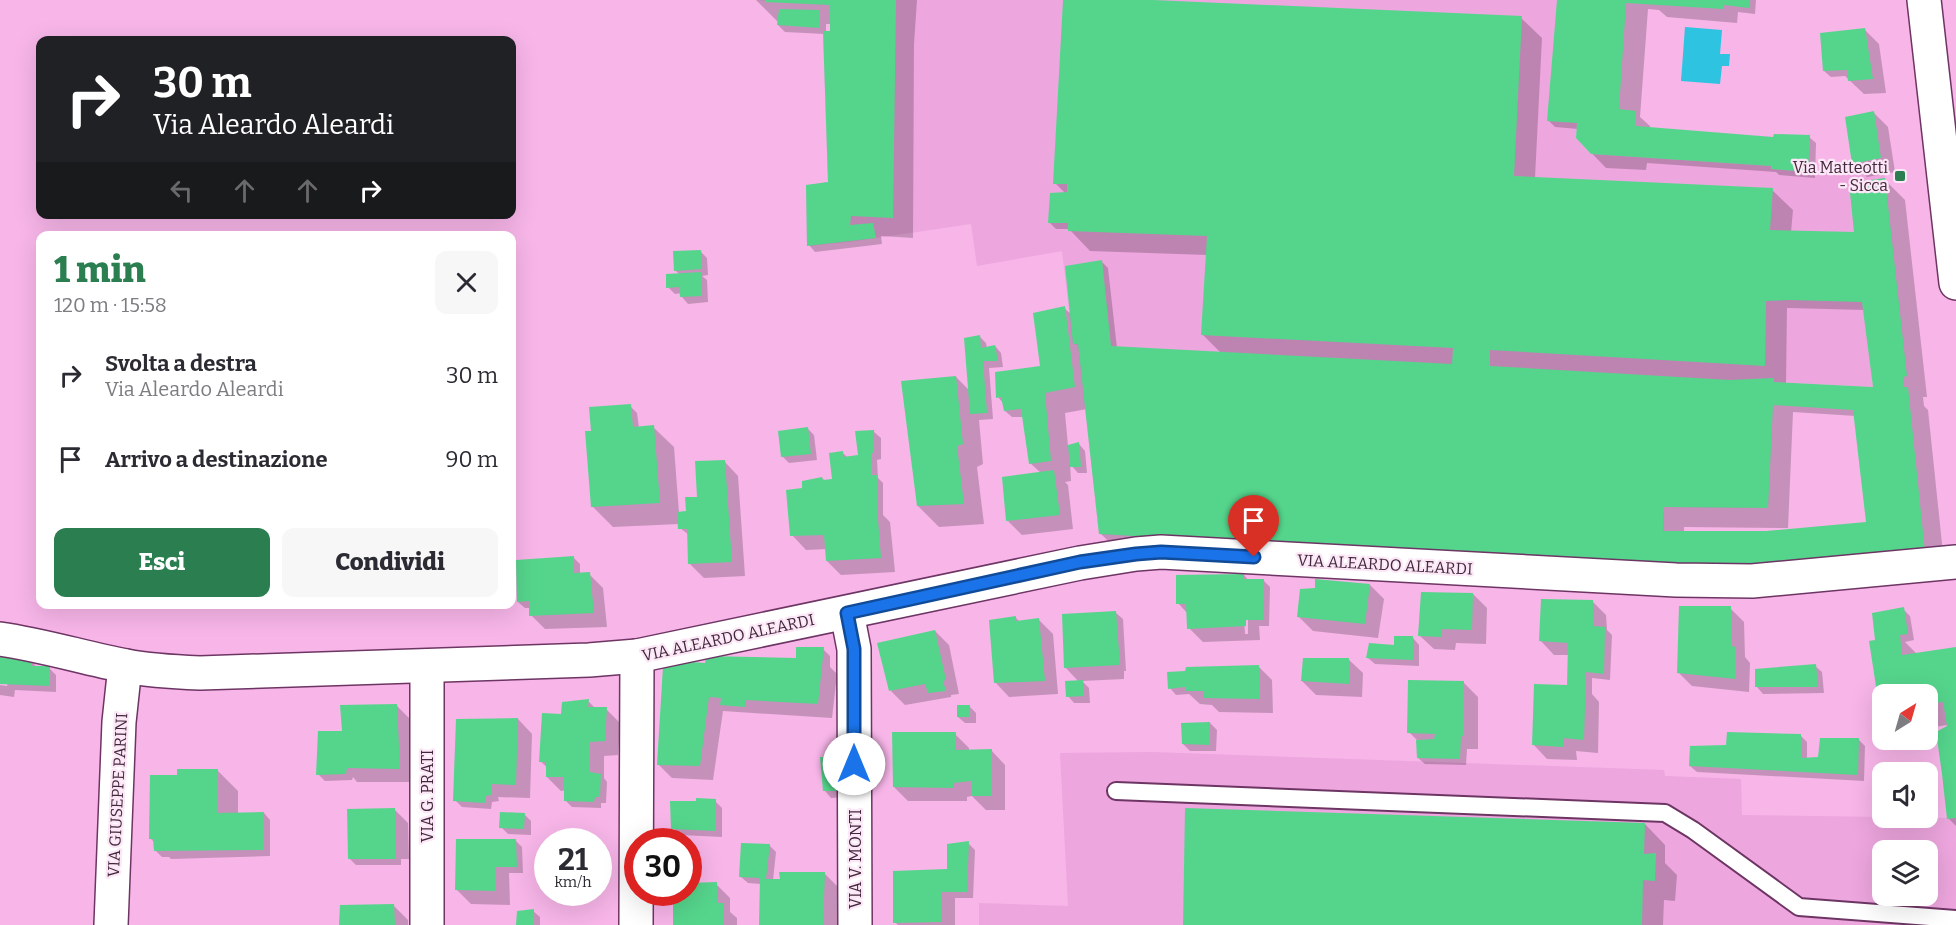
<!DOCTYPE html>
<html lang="it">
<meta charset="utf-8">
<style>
body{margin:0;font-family:Bitter,serif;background:#f7f7f7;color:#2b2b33;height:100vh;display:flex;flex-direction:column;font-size:22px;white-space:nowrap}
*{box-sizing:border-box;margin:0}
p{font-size:20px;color:#7c7c81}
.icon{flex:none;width:33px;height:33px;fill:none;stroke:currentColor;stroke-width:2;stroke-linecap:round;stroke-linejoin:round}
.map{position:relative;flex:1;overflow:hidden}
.details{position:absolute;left:36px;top:231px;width:480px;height:378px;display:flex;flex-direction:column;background:#fff;border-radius:12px;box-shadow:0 6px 24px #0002}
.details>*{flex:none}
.hud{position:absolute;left:36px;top:36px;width:480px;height:183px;border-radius:12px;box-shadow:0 6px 24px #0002;background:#202124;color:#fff;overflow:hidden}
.needle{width:39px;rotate:37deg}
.buttons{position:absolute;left:1872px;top:684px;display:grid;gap:12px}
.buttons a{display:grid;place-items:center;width:66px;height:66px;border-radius:12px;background:#fff;box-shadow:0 6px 24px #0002;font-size:30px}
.speed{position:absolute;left:534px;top:828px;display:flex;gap:12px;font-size:30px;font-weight:700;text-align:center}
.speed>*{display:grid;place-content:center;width:78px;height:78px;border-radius:50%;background:#fff;box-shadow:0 6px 24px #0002;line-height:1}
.speed small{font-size:15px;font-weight:400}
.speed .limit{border:9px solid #d22;background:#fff;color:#111}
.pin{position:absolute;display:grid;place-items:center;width:51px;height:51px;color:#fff;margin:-62px -26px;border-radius:50% 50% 50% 0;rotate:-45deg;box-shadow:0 0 6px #0007}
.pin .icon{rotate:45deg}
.me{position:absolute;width:66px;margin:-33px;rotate:0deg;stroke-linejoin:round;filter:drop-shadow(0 0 4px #0008)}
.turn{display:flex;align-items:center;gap:21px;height:126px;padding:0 18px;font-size:27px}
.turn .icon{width:78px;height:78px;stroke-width:2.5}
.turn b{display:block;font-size:42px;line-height:51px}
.lanes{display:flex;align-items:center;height:57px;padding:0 18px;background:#0003;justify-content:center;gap:30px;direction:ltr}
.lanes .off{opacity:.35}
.round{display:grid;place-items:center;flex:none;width:63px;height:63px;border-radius:12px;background:#f7f7f7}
.summary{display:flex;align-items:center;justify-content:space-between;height:102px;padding:0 18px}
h1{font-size:36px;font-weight:800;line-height:45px;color:#2b7e4f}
.button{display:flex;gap:12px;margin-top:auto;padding:12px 18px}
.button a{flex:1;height:69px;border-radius:12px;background:#2b7e4f;color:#fff;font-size:24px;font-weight:800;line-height:69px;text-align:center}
.button a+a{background:#f7f7f7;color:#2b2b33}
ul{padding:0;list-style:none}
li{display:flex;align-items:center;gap:18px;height:84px;padding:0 18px}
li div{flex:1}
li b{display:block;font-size:22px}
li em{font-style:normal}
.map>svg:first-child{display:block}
</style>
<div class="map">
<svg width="1956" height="925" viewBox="0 0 1956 925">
<rect width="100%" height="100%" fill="#f7b5e8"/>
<g fill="#eda6de" fill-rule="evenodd">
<polygon points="755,0 1585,0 1576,138 1591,154 1771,166 1771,169 1808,172 1839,172 1886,169 1885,178 1907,376 1872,379 1873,387 1774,382 1768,508 1664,507 1662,566 1099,534 1078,345 1073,344 1062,251 977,266 971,224 849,242 807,246 806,185 828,182 823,31 830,31 830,5"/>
<path d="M1152 752 1664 770 1665 776 1741 779 1742 815 1956 818V925H979V903L1068 906 1060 753ZM1882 850H1928V896H1882Z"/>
</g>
<polygon fill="#2ec3e1" points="1685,27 1722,30 1720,54 1730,54 1729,66 1722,66 1720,84 1681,81"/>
<g fill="#0003" fill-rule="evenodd">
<path d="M756 0H917L914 44 913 238 881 236 882 244 815 252 809 245 829 184 825 34 785 32 778 25V22ZM826 24H831V33H826Z"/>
<path d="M1065 0H1119L1521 18 1542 38 1535 178 1772 190 1793 210 1791 232 1856 234 1884 179 1905 200 1927 397H1923L1924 406 1928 410 1945 572 1122 554 1101 534 1087 409 1065 413 1068 446 1079 444 1085 451 1087 473H1078L1070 464 1071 481 1065 482 1068 485 1073 529 1022 535 1008 521 1041 473 1030 463 1023 417H1012L1005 411 1003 403 998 397 1042 368 1064 308 1072 315 1102 262 1108 268 1117 348 1221 353 1202 334 1207 255 1090 251 1069 229H1056L1049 222 1066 194 1055 183ZM1787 308 1865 310 1875 389 1786 384ZM1793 412 1856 416 1868 524 1766 533H1684V527L1788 528Z"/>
<polygon points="1558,0 1756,0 1755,14 1738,12 1737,23 1667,17 1659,10 1648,9 1640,117 1650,126 1650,129 1775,139 1809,137 1816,143 1815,178 1779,175 1776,172 1647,163 1646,170 1606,168 1577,138 1578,129 1555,127 1548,120"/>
<polygon points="1865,30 1879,44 1886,93 1864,94 1845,76 1831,77 1824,71"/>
<polygon points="1874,113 1888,127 1895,172 1867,177 1853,163"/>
<polygon points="700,251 707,258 708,275 702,276 707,280 708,302 688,304 682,297 681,293 675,294 668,287 680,275 675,270"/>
<polygon points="980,337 986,343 987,348 995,346 1001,353 1003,367 989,368 993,419 979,420 983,464 977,467 984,524 939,527 918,506 956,377 970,391"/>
<polygon points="630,406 637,413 639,428 653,427 674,447 679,513 685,512 699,498 724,461 738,476 745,576 704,578 690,564 689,535 680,528 679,524 613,527 592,506 592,432"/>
<polygon points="807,428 814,435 817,460 789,463 782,456"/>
<polygon points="874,432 881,438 881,459 877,460 878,478 883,483 883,515 890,522 895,572 841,575 827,561 827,549 806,550 792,535 803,489 822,478 825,481 835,480 843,453 848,458 859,456"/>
<polygon points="573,557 580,564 580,574 589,574 603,588 607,627 545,629 531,615 531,608 525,608 518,602"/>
<path d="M1244 575 1249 581 1263 580 1270 587 1269 626H1259L1260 640 1203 642 1189 628 1188 614 1178 603ZM1244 617 1248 620V634H1245Z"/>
<polygon points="1370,585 1384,599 1378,638 1313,631 1299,617"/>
<polygon points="1473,594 1487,608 1486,644 1456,643 1455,650 1434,649 1419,635"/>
<polygon points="1592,601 1606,615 1607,630 1612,635 1610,680 1592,678 1592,694 1599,702 1598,753 1576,751 1577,760 1547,759 1533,744 1569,687 1569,655 1554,655 1540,640"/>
<polygon points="438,604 496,604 496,606 442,608"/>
<polygon points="1730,608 1744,622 1745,657 1750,663 1749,692 1692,686 1678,672"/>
<polygon points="1903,609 1910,616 1914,640 1905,642 1917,654 1956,649 1956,826 1948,818 1953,724 1928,728 1928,694 1882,694 1882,711 1878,641"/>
<polygon points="1116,613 1123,619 1126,671 1124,671 1124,679 1082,681 1089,688 1090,703 1074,703 1068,696 1079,682 1065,667"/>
<polygon points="1015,617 1020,622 1039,620 1053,634 1058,694 1009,697 995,682"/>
<polygon points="935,631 949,645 959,694 951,695 951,697 905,705 891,691"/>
<polygon points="1413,638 1419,645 1419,666 1375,664 1368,658"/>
<polygon points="823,649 830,656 830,667 837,674 832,718 723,711 713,780 672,778 658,764 706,664 798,660"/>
<polygon points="0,659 32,662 38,668 49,668 56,675 56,692 15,690 14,697 0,695 0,685 7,686 8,683 0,682"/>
<polygon points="1348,659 1363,673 1362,697 1316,695 1302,681"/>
<polygon points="1258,666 1272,680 1273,713 1219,712 1212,705 1200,704 1189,694 1176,695 1170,688"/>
<polygon points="1815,666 1822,672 1824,693 1763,694 1757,687"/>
<polygon points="1464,683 1478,697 1478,749 1467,749 1466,765 1425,764 1418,758 1418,741 1409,732"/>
<polygon points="588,701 596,709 606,709 620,723 618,755 604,756 604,778 607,782 606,803 601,803 601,808 572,807 565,800 566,790 561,791 547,777 548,768 540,761 562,715"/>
<polygon points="397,706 411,720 413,782 357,782 353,777 352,780 325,781 318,774 344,732"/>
<polygon points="969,706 976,713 976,723 965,723 958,717"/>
<polygon points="518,719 532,734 530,798 498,797 499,801 492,802 491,809 462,807 455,800"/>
<polygon points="1210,723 1217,730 1216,751 1190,751 1183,744"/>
<polygon points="955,734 969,748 969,751 991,750 1005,765 1005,810 986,810 972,796 967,797 967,801 908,801 894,787"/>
<polygon points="1800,735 1807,742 1807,759 1820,758 1858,739 1865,746 1864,781 1697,772 1690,766 1728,746"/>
<polygon points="822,759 846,797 831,798 825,791"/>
<polygon points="217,770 238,791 238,814 264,813 270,820 270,856 171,859 169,857 162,857 155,850 155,843 150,838 179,776"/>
<polygon points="715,801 722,808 722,837 680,835 673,828"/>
<polygon points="394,809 408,823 409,859 401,859 401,865 356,865 349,858"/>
<polygon points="525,815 531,821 531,835 508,834 501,827"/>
<polygon points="1645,824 1665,845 1665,863 1677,875 1675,901 1664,900 1663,925 1184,925"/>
<polygon points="515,840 522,847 523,873 509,873 510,905 471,904 457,890"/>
<polygon points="968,843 975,850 973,898 955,898 955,925 898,925 895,922 949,870"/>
<polygon points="769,845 776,852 773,880 824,873 845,894 844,925 760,925 761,884 748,883 741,877"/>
<polygon points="716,884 730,898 730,912 737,918 737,925 674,925 688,892"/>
<polygon points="394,906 408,920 408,925 341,925"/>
<polygon points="533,911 540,917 540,925 518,925"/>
</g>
<g fill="#55d58c" fill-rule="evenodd">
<polygon points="765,0 896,0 893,218 851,216 850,225 873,223 876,238 807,246 806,185 828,182 823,31 830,31 830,5 765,2"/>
<path d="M1063 0H1153L1522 16 1514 176 1773 188 1770 230 1854 232 1849 183 1885 178 1907 376 1903 377 1904 387H1908L1925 552 1748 571 1099 534 1078 344H1073L1065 266 1102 260 1111 346 1452 364 1453 348 1201 335 1207 236 1068 231V223H1048L1050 193 1067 192V184H1053ZM1790 300 1862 302 1873 387 1774 382V378L1730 380 1490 366V350L1765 366 1766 301ZM1773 405 1853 410 1866 522 1766 531H1663L1664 507 1768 508Z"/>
<polygon points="1557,0 1749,0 1749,8 1724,5 1723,9 1626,3 1619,109 1636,111 1636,126 1773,137 1774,134 1810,135 1808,172 1771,169 1771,166 1591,154 1576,138 1577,123 1547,121"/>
<polygon points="779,9 820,10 820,28 777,25"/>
<polygon points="1865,28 1873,79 1848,81 1847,70 1823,71 1820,33"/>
<polygon points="1874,111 1881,158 1852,164 1845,117"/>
<polygon points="701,250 702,269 674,271 673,251"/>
<polygon points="701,272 702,296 680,297 679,287 666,288 666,274"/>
<polygon points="1065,306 1075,387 1045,393 1051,461 1029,464 1021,409 1004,411 1001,397 996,398 995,372 1040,366 1033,313"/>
<polygon points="980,335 981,348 995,345 998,361 983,361 987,413 970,414 964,338"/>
<polygon points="956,376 963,444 957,446 964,504 917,506 901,381"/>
<polygon points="631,404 633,427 654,425 660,503 591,507 585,431 591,431 589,407"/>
<polygon points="808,427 811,454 781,457 778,431"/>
<polygon points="874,430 874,453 871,453 872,475 877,475 877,507 881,558 826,561 824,535 790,536 786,490 802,488 802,481 822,477 823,480 832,479 829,453 843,451 843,457 858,455 855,431"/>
<polygon points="1079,442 1081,467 1070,467 1068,445"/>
<polygon points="725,460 732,562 688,564 687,529 678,529 677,512 686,511 685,497 697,497 695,461"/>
<polygon points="1054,470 1060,515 1006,521 1002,477"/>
<polygon points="574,556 574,573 590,572 594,613 529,616 529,601 517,602 516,560"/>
<polygon points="1244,574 1244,579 1264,579 1263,620 1246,620 1246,626 1187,629 1186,604 1176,604 1176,575"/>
<polygon points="1315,579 1370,584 1365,624 1297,617 1300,589 1315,588"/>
<polygon points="1421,592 1473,593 1472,630 1442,629 1441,637 1418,636"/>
<polygon points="1541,599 1593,600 1593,626 1605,627 1604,674 1586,672 1584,740 1563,738 1563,747 1532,745 1534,684 1567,685 1568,643 1539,641"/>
<polygon points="1679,606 1731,606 1731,646 1736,647 1736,679 1677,673"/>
<polygon points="1904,607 1908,634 1900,635 1902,655 1956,647 1956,818 1947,819 1942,774 1936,732 1947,726 1943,702 1928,704 1928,694 1882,694 1882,712 1880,712 1869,641 1875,640 1872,613"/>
<polygon points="1116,611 1120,665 1064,668 1062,614"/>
<polygon points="1016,616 1016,621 1039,618 1045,681 994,683 989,620"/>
<polygon points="935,630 946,680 943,681 946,691 928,693 925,684 889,691 877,643"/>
<polygon points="1394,636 1413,636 1413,660 1366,658 1369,643 1394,645"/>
<polygon points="796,647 824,647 818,704 745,700 745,707 720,705 721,698 709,697 700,766 657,765 663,666 677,666 677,661 705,663 706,656 796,658"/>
<polygon points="0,657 32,660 31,666 50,666 50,686 0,684"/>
<polygon points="1303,658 1349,658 1349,684 1301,681"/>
<polygon points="1816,664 1818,687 1755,687 1755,669"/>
<polygon points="1259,665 1260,699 1204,698 1204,691 1185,691 1185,687 1168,689 1167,672 1185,671 1186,667"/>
<polygon points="1083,680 1084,696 1066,697 1065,681"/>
<polygon points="1408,680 1464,681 1464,736 1461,736 1460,759 1417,758 1416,740 1434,739 1435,734 1407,733"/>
<polygon points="589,699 588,707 607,707 605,741 590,742 590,772 601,774 600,797 595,797 594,802 564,801 564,777 546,777 546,762 539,762 542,713 561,714 562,702"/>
<polygon points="397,704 400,769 347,768 346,774 316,775 318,731 342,731 340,705"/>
<rect x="957" y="705" width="13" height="12"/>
<polygon points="518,718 516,785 492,784 492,795 485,796 485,803 453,801 456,719"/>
<polygon points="1210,722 1210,745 1182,744 1181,723"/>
<polygon points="892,732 956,732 955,750 992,749 992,796 971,796 971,781 954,783 954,788 893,787"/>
<polygon points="1727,732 1801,734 1801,758 1818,757 1820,738 1859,738 1858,775 1689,766 1690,746 1726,745"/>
<polygon points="820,757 838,757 840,791 823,791"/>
<polygon points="177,769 218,769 218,813 264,812 264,850 154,851 153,839 149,839 150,775 177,775"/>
<polygon points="696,798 716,799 716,831 671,829 670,801 696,801"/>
<polygon points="395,808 395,859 348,859 347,809"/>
<polygon points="1185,808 1645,823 1644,854 1656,853 1655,881 1643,880 1642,925 1183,925"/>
<polygon points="500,812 525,813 524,829 499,828"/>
<polygon points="456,839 516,839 517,867 496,867 496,891 455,890"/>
<polygon points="969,841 967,892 941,892 941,922 893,923 893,871 947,869 947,844"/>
<polygon points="741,843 770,844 766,879 780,879 779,872 825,872 823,925 759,925 760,878 739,877"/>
<polygon points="717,882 717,903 723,903 723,925 673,925 673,892 688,892 688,883"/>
<polygon points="394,904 395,925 339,925 340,905"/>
<polygon points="534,909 534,925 516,925 517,911"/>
</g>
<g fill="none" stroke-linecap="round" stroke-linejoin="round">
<defs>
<polyline id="service" points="1116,791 1665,813 1693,830 1799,907 1956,919"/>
<g id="minor">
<polyline points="847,613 854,649 855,925"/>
<path d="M0 639C43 645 84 658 126 666 151 671 175 672 200 673L589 660 637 656 1080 563 1136 554 1161 552 1676 580 1752 581 1956 562"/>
<polyline points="427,666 427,925"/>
<polyline points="111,925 119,722 125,666"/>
<polyline points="636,925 637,656"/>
</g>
<polyline id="primary" points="1924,0 1956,283"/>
</defs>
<use href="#service" stroke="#6d3563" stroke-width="20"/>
<use href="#minor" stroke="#6d3563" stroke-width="36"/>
<use href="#primary" stroke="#6d3563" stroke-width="36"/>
<use href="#service" stroke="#fff" stroke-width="16"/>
<use href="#minor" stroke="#fff" stroke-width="33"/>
<use href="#primary" stroke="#fff" stroke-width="33"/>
</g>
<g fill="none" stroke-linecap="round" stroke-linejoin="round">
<defs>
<polyline id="route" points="854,764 854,649 847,613 1080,562 1136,554 1161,552 1254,557"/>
</defs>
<use href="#route" stroke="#114b97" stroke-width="15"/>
<use href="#route" stroke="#1a73e8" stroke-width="10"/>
</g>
<rect fill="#2b7e4f" stroke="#fce7f6" stroke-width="2" x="1894" y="170" width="12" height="12" rx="3"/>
<g text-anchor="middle" stroke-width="4.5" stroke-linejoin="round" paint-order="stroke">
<g font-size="16" fill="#41273b" stroke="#fce7f6" text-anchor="end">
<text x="1888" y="173">Via Matteotti<tspan x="1888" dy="18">- Sicca</tspan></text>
</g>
<g font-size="16" fill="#41273b" stroke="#fce7f6">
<text transform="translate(1385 564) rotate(3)" y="6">VIA ALEARDO ALEARDI</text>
<text transform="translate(728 637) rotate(-12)" y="6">VIA ALEARDO ALEARDI</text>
<text transform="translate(117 795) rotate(-87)" y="6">VIA GIUSEPPE PARINI</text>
<text transform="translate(427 796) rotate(-90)" y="6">VIA G. PRATI</text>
<text transform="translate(855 859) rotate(-90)" y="6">VIA V. MONTI</text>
</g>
</g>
</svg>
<div class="buttons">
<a><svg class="needle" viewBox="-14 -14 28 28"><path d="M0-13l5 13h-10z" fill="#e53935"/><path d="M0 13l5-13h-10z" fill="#7c7c81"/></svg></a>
<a><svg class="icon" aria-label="sound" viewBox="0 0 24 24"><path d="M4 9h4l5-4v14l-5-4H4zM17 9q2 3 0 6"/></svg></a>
<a><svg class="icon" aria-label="layers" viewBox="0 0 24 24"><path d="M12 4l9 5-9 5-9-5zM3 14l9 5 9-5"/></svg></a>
</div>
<div class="speed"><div>21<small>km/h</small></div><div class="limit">30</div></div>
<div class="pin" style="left:1254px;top:557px;background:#d93025"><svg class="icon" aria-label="arrive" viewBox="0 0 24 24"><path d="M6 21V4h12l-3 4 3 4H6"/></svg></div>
<svg class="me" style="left:854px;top:764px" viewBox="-20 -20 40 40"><circle r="19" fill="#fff"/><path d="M0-13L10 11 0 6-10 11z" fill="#1a73e8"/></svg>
<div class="hud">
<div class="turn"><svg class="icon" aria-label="right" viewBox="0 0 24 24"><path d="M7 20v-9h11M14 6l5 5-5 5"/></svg><div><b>30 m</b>Via Aleardo Aleardi</div></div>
<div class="lanes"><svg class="icon off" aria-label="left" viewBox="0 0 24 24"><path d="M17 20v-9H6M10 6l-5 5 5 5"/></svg><svg class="icon off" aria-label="ahead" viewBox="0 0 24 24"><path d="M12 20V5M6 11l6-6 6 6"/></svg><svg class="icon off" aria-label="ahead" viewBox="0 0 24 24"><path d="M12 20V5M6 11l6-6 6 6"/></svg><svg class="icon" aria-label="right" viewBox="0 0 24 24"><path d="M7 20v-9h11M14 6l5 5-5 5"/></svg></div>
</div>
<section class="details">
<div class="summary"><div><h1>1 min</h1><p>120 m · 15:58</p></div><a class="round"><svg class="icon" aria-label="close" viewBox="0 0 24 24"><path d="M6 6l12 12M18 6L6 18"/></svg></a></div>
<ul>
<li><svg class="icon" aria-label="right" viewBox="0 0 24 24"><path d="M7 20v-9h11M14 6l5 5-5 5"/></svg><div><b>Svolta a destra</b><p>Via Aleardo Aleardi</p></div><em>30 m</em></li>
<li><svg class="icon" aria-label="arrive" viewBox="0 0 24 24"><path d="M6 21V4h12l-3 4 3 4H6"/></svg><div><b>Arrivo a destinazione</b></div><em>90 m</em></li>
</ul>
<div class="button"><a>Esci</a><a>Condividi</a></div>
</section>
</div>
